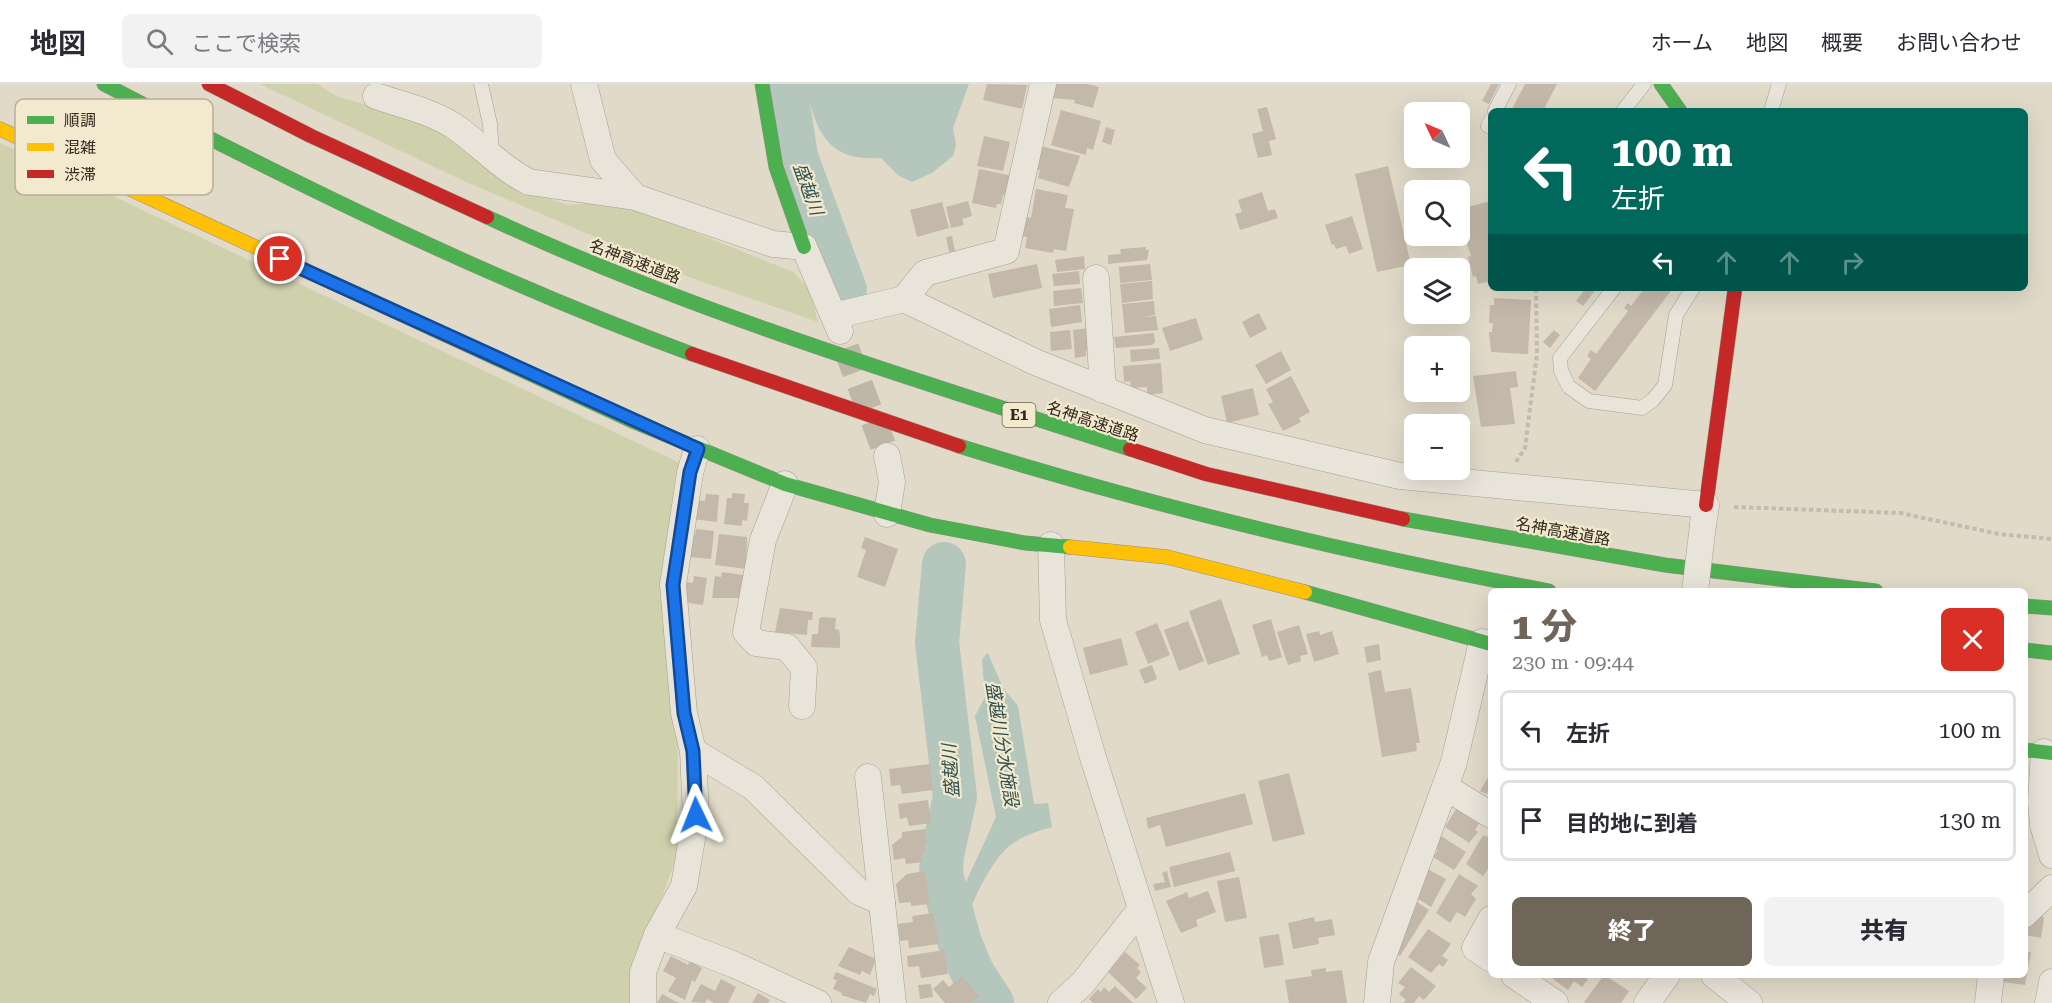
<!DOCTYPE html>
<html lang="ja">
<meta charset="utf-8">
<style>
body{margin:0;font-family:"Roboto Serif","Noto Sans JP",serif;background:#f2f2f3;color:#2b2b33;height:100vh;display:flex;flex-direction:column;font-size:22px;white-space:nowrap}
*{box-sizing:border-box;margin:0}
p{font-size:20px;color:#7c7c81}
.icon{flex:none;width:33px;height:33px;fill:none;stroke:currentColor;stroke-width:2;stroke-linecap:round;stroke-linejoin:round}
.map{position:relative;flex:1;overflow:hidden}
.side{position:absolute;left:1488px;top:504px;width:540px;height:390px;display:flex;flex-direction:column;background:#fff;border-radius:9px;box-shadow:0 6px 24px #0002}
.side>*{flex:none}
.hud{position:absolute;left:1488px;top:24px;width:540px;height:183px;border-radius:9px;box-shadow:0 6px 24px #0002;background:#00695c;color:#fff;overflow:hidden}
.needle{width:39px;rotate:314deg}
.fabs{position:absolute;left:1404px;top:18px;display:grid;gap:12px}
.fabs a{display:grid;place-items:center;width:66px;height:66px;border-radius:9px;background:#fff;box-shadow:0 6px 24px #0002;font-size:30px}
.pin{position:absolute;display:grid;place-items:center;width:51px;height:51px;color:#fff;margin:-26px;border:3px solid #fff;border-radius:50%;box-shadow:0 2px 6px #0007}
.me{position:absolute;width:66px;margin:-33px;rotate:358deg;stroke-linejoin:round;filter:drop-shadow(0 0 4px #0008)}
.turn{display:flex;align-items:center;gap:21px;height:126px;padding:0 24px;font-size:27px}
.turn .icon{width:78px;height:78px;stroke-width:2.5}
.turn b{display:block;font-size:42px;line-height:51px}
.lanes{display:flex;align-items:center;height:57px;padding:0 24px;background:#0003;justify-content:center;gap:30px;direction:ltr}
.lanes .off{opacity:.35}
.round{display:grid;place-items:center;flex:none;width:63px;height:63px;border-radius:9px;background:#f2f2f3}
.headline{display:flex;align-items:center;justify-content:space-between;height:102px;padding:0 24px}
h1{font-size:36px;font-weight:800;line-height:45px;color:#6f6659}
.button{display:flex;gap:12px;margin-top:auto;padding:12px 24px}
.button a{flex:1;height:69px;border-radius:9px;background:#6f6659;color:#fff;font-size:24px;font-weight:800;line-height:69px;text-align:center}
.button a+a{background:#f2f2f3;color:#2b2b33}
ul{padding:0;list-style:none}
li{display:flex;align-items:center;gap:18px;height:81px;margin:0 12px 9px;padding:0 12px;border:3px solid #e1e1e2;border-radius:9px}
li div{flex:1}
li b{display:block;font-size:22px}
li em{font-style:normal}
header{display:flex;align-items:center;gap:36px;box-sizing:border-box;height:84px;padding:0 30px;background:#fff;border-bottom:2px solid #e1e1e2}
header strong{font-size:28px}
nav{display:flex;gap:33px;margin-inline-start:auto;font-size:21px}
.search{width:420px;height:54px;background:#f2f2f3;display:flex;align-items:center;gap:15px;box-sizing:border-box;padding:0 21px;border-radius:9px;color:#7c7c81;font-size:22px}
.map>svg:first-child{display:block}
</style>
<header>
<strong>地図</strong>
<div class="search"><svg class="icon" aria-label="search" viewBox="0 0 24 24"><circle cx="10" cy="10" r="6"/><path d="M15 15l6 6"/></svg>ここで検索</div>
<nav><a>ホーム</a><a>地図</a><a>概要</a><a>お問い合わせ</a></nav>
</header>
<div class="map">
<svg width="2052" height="919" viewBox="0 0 2052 919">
<rect width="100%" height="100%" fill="#e1dac9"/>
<g fill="#cfd0ac">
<polygon points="260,0 317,0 336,12 439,42 502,96 567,121 599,118 632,123 793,188 810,206 818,238 689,193 464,97"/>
<polygon points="0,59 680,379 677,772 653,837 634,919 0,919"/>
</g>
<g fill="#b5c6bc">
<path d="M806 0H969L953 44 956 61 953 72 932 89 912 98 899 92 881 74C827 78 815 47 806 0Z"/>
<path d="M988 569 1003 604 1018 622 1034 720 1048 719 1052 743C1035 748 1018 753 1005 766 988 783 970 822 963 845L954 824 996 733 975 632 985 613 982 575Z"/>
</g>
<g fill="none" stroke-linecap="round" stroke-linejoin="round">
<polyline stroke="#b5c6bc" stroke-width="8" points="955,846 963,828"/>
<g stroke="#b5c6bc" stroke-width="44">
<polyline points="785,0 796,73 845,206"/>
<polyline points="944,480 937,558 955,713 942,771 941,791 960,859 972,888 992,919"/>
</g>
</g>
<g fill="#c4b8aa">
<polygon points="987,0 1027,1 1022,25 983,16"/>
<polygon points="1054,0 1087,0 1099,3 1093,24 1074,19 1075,16 1051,14"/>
<polygon points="1491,0 1499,0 1489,20 1482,17"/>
<polygon points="1525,0 1557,0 1543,27 1511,27"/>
<polygon points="1267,23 1276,55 1269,57 1272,71 1258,74 1252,50 1263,47 1257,25"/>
<polygon points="1061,26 1101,37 1093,66 1087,64 1086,71 1051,61"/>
<polygon points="1106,43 1115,46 1111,61 1102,58"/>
<polygon points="984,52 1010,58 1003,87 977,82"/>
<polygon points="1041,62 1080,72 1069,103 1038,94 1040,86 1035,85"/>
<polygon points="1388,82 1411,181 1377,188 1355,90"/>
<polygon points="979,85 1013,92 1008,112 1003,111 1001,120 997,120 996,124 972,119"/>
<polygon points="1036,105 1068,111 1065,124 1074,125 1066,167 1054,165 1053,169 1025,164 1027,153 1020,152 1024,132 1031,134"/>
<polygon points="1262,108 1268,127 1275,125 1278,134 1240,146 1235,130 1242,128 1238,116"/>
<polygon points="968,117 972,132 962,135 964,141 951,144 946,123"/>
<polygon points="1491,117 1491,197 1478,200 1476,192 1473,193 1468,173 1471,172 1460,139 1460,125"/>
<polygon points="942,118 949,144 917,153 910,126"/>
<polygon points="1352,132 1363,165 1349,170 1346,162 1336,165 1334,160 1332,161 1325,141"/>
<polygon points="952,152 955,167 949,168 946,153"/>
<polygon points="1146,163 1146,166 1149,166 1147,176 1108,180 1108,171 1121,170 1120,165"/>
<polygon points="1084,172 1085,185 1057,188 1055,176"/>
<polygon points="1037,180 1042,204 993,214 988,190"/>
<polygon points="1150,180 1152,196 1120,199 1119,183"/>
<polygon points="1079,187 1080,200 1054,202 1052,190"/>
<polygon points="1152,197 1153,215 1122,219 1120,200"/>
<polygon points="1081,204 1083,219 1054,222 1053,207"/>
<polygon points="1586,204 1597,204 1583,222 1576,217"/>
<polygon points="1645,204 1673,204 1595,307 1578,294 1591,275 1587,272 1591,266 1596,270 1628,227 1624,224 1628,219 1631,222"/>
<polygon points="1494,214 1531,216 1528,270 1491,268 1489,248 1492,248 1493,239 1489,239 1490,221 1494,221"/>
<polygon points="1154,217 1155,231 1142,233 1156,232 1158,246 1125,249 1122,220"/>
<polygon points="1080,221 1082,238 1051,243 1049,225"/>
<polygon points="1259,229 1267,245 1250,254 1242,238"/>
<polygon points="1196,234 1203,256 1170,267 1162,244"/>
<polygon points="1089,244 1091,266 1086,267 1086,272 1075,274 1073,246"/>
<polygon points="1070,246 1072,265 1051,267 1050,248"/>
<polygon points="1554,246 1560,251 1550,264 1543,258"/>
<polygon points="1154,249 1155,258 1152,261 1116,264 1114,253"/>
<polygon points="1159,264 1160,275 1131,278 1130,266"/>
<polygon points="1281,267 1291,286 1266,300 1255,281"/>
<polygon points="1161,279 1163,309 1147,311 1147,303 1131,304 1130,297 1124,298 1123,282"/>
<polygon points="1516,287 1518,303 1510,304 1515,340 1481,343 1473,292"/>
<polygon points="1291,292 1310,328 1299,334 1301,338 1283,347 1268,320 1273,318 1266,305"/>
<polygon points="1253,304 1259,331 1227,339 1221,312"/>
<polygon points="732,409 745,410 744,419 749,419 747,437 742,436 742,442 724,440 727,414 732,414"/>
<polygon points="706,410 719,411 717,438 693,435 696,416 705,417"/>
<polygon points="696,445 714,447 711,475 689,473 692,451 695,451"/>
<polygon points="719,450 747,453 746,485 715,481"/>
<polygon points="865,453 898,465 885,503 857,493 866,466 861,464"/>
<polygon points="722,488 743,491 740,514 712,514 715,492 721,493"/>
<polygon points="694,492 707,494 703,521 682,518 685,498 693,499"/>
<polygon points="1221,515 1240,570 1208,581 1189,527"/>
<polygon points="780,524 813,528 812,536 808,536 807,551 775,548"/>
<polygon points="822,533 836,534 835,545 839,546 840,552 840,564 811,563 812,550 818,550 819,535"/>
<polygon points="1271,535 1282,573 1269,577 1267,571 1262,573 1252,541"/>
<polygon points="1188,537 1204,577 1179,587 1164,546"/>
<polygon points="1157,539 1170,571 1148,580 1135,548"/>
<polygon points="1299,541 1308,570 1300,572 1301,577 1288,581 1277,548"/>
<polygon points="1319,547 1320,551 1332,547 1339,570 1314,578 1306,550"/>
<polygon points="1121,554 1128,581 1090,591 1083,564"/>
<polygon points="1379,560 1381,576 1367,579 1364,563"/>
<polygon points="1152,581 1157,595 1145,600 1139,586"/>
<polygon points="1381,586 1385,608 1411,604 1420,659 1416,659 1417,667 1382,673 1368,589"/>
<polygon points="930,680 933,706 902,710 900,701 891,702 889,685"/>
<polygon points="1289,689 1305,750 1273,758 1258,697"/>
<polygon points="1488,693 1491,695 1491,703 1487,710 1480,707"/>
<polygon points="1245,709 1253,740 1166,763 1160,741 1148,745 1146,734"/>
<polygon points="928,716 931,739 909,742 907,733 900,735 898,720"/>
<polygon points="1456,725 1479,740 1475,746 1478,748 1469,759 1445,743"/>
<polygon points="925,745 927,760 924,761 925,769 921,770 923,778 906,780 905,774 894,776 892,761 902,753 902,748"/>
<polygon points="1489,749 1491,781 1483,792 1466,780 1483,751 1487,753"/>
<polygon points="1441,752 1466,768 1454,786 1433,773 1438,766 1434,763"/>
<polygon points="1230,768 1235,787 1174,803 1169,783"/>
<polygon points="1426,784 1446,795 1431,823 1418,815"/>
<polygon points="924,787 930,820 911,822 911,818 899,819 896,800 907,790"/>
<polygon points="1167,787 1171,803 1155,807 1153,800 1165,798 1162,789"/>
<polygon points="1459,790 1478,802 1471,810 1476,815 1465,833 1457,828 1450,839 1436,829"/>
<polygon points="1239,793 1247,834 1225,838 1217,797"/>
<polygon points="1208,807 1216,828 1196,836 1198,842 1181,849 1166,817 1187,808 1189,814"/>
<polygon points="1417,818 1429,826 1400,872 1394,867"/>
<polygon points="933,829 939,860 909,864 908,856 900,857 898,840 913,838 912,832"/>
<polygon points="2040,830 2044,834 2041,854 2025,851 2025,844"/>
<polygon points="1314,833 1315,838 1332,835 1335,851 1318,854 1319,860 1293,865 1288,839"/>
<polygon points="1428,845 1451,860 1442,872 1448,876 1443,883 1439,880 1431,889 1408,873"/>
<polygon points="1279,850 1284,881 1264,884 1259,853"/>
<polygon points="849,863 876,875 870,891 862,887 860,891 838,882"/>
<polygon points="944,866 948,890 921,894 919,882 908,883 907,872"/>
<polygon points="1125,868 1140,881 1137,884 1141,888 1136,894 1147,904 1136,915 1108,888"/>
<polygon points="2025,868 2031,868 2025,901 2003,898 2005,891 2025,891"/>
<polygon points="671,872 688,881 690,877 702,884 695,898 692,896 685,916 668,907 676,894 663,887"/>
<polygon points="1411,883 1436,902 1424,916 1419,912 1414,919 1403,919 1406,916 1399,910 1405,903 1398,899"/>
<polygon points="1326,884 1326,888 1342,886 1347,919 1289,919 1285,896 1312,892 1311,886"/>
<polygon points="836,888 877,905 874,912 870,910 866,919 841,911 842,909 833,905 837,896 833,895"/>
<polygon points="1556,891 1587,891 1585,894 1588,895 1582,903 1574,897 1568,906 1553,895"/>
<polygon points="1604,891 1629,907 1621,919 1586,919 1584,918"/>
<polygon points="962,892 979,912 971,919 945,919 933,905 943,896 949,903"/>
<polygon points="721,895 736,903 728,919 714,919 707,915 705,919 691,918 701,900 715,907"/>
<polygon points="931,900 933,913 920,915 918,901"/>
<polygon points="1115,902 1133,919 1093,919 1089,915 1098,905 1101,908 1104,903 1109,908"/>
<polygon points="758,909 770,916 768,919 752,919"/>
<polygon points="662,910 673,916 679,919 657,919"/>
</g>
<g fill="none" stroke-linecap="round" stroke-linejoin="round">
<polyline stroke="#beb6a6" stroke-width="26" stroke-dasharray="26 13" stroke-linecap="butt" points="846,264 887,372"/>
<defs>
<g id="lane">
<polyline points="481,0 490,40 492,70"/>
<polyline points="1495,27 1509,0"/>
<polyline points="1623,27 1644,0"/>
<polyline points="1771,27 1779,0"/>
<polyline points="1488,42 1491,36"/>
<polyline points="1614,204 1560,274 1561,287 1569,303 1589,317 1642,324 1653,316 1665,301 1676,231 1693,204"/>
</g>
<g id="street">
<polyline points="584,0 603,76 635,113"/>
<path d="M376 12C402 21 431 27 454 42 480 60 501 84 529 98L635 113 773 160 804 163 840 247"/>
<polyline points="1096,194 1103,306"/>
<polyline points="904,215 925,189 1006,167 1043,0"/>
<polyline points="834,232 904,215 1035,278 1205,346 1400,392 1706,421 1703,441"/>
<polyline points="887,372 892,398 887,430"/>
<polyline points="785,400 763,456 746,548 756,559 787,563 804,584 802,622"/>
<polyline points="1051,461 1053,536 1092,670 1171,919"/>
<polyline points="693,667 753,703 859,808 882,818"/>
<polyline points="2044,668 2041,717 2043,741 2052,771"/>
<polyline points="868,693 893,919"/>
<polyline points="1445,703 1491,731"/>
<polyline points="2025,830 2052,804"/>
<polyline points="1491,835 1475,864 1491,875"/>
<polyline points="657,851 735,881 818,919"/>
<polyline points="1514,891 1555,919"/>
<polyline points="1714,891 1749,919"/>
<polyline points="643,919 643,888 657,851 684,802 696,731 693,667 684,629 673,501 690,389 697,365"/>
<polyline points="1061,919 1082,900 1140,826"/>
<polyline points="1377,919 1381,878 1454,678 1482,558"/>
<polyline points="1647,919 1667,891"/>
<polyline points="1988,919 1991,891"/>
<polyline points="2048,919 2052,898"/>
</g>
<g id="fast">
<path d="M104 0C296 100 488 195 692 270"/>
<polyline points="762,0 776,83 804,163"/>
<polyline points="1661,0 1680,27"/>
<path d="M487 133C694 229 913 295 1130 365"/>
<polyline points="292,180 630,336 785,400 930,441 1025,459 1070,463"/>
<path d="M959 362C1155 423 1347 469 1549 507"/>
<polyline points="1403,435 1665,481 1876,507"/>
<polyline points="1305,508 1491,560"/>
<polyline points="2025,522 2052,524"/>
<polyline points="2025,566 2052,569"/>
<polyline points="2025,666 2052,669"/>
</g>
<g id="slow">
<polyline points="0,45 292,180"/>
<polyline points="1070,463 1167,473 1305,508"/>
</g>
<g id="jam">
<polyline points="209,0 311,52 487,133"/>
<polyline points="692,270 959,362"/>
<polyline points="1130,365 1206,390 1403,435"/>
<polyline points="1706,421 1735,204"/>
</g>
</defs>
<use href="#lane" stroke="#a59f93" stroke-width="15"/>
<use href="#street" stroke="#a59f93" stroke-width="27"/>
<use href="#fast" stroke="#958e83" stroke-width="15"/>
<use href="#slow" stroke="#958e83" stroke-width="15"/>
<use href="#jam" stroke="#958e83" stroke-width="15"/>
<g stroke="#c1bbb2" stroke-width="4" stroke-dasharray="4.5 3" stroke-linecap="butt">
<polyline points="1516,378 1525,364 1537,270 1536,204"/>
<polyline points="1734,423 1900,429 1999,450 2052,455"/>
</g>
<use href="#lane" stroke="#e9e4da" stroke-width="14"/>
<use href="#street" stroke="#e9e4da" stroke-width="26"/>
<use href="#fast" stroke="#4caf50" stroke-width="14"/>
<use href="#slow" stroke="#ffc107" stroke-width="14"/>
<use href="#jam" stroke="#c62828" stroke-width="14"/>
<defs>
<polyline id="street-bridge" points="1695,507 1703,441"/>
</defs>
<use href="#street-bridge" stroke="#a59f93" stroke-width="27" stroke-linecap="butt"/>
<use href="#street-bridge" stroke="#e9e4da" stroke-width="26"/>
</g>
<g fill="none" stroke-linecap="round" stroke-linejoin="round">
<defs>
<polyline id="route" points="280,175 698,365 690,388 673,501 684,629 693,667 696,731"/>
</defs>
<use href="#route" stroke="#114b97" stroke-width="15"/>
<use href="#route" stroke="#1a73e8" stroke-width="10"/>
</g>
<g text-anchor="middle" stroke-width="4.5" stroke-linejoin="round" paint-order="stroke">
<rect fill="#f3e9ce" stroke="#6c6251" stroke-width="1.5" x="1002.5" y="319" width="33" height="24" rx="4.5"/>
<g font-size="15" font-weight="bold" fill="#32281c">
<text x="1019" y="336">E1</text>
</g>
<g font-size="16" fill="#32281c" stroke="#f3e9ce">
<text transform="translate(635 177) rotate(21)" y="6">名神高速道路</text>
<text transform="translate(1093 337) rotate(18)" y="6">名神高速道路</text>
<text transform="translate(1563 447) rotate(10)" y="6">名神高速道路</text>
</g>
<g font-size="18" font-style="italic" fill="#2c5150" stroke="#f3e9ce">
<text transform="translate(808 105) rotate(70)" y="6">盛越川</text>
<text transform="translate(1002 660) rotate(81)" y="6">盛越川分水施設</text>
<text transform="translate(951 687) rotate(-94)" y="6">盛越川</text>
</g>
</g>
<rect x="15" y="15" width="198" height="96" rx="9" fill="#f3e9ce" stroke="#b9af99" stroke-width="1.5"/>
<rect x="27" y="32" width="27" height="8" fill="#4caf50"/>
<rect x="27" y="59" width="27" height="8" fill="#ffc107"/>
<rect x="27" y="86" width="27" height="8" fill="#c62828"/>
<g font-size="16" fill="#32281c">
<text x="64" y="42">順調</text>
<text x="64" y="69">混雑</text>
<text x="64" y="96">渋滞</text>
</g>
</svg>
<div class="fabs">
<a><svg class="needle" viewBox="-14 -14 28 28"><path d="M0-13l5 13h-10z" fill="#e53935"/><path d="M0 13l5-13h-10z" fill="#7c7c81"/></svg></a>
<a><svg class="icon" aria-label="search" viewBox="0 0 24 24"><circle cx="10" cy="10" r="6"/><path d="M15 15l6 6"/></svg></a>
<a><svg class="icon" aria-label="layers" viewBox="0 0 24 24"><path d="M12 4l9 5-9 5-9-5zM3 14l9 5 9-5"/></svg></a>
<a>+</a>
<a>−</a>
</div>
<div class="pin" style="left:280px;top:175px;background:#d93025"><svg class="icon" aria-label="arrive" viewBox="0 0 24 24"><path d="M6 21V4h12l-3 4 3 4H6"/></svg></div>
<svg class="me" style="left:696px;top:731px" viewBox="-20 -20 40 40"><path d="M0-17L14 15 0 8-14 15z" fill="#1a73e8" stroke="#fff" stroke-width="4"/></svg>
<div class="hud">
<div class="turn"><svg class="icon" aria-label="left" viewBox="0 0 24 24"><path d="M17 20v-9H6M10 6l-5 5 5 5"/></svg><div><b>100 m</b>左折</div></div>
<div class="lanes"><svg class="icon" aria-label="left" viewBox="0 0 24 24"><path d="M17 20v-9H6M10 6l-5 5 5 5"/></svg><svg class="icon off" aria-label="ahead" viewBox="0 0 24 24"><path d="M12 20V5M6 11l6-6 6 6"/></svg><svg class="icon off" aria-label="ahead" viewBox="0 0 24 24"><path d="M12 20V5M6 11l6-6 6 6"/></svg><svg class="icon off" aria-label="right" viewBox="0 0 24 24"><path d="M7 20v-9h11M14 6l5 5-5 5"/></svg></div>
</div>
<section class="side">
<div class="headline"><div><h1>1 分</h1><p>230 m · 09:44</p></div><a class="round" style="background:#d93025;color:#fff"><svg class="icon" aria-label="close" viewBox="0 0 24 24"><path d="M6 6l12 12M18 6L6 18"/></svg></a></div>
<ul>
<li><svg class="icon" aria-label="left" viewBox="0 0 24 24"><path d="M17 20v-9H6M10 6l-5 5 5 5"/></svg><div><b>左折</b></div><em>100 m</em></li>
<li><svg class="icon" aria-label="arrive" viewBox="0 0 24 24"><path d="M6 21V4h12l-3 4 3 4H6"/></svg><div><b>目的地に到着</b></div><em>130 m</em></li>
</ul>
<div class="button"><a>終了</a><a>共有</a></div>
</section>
</div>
